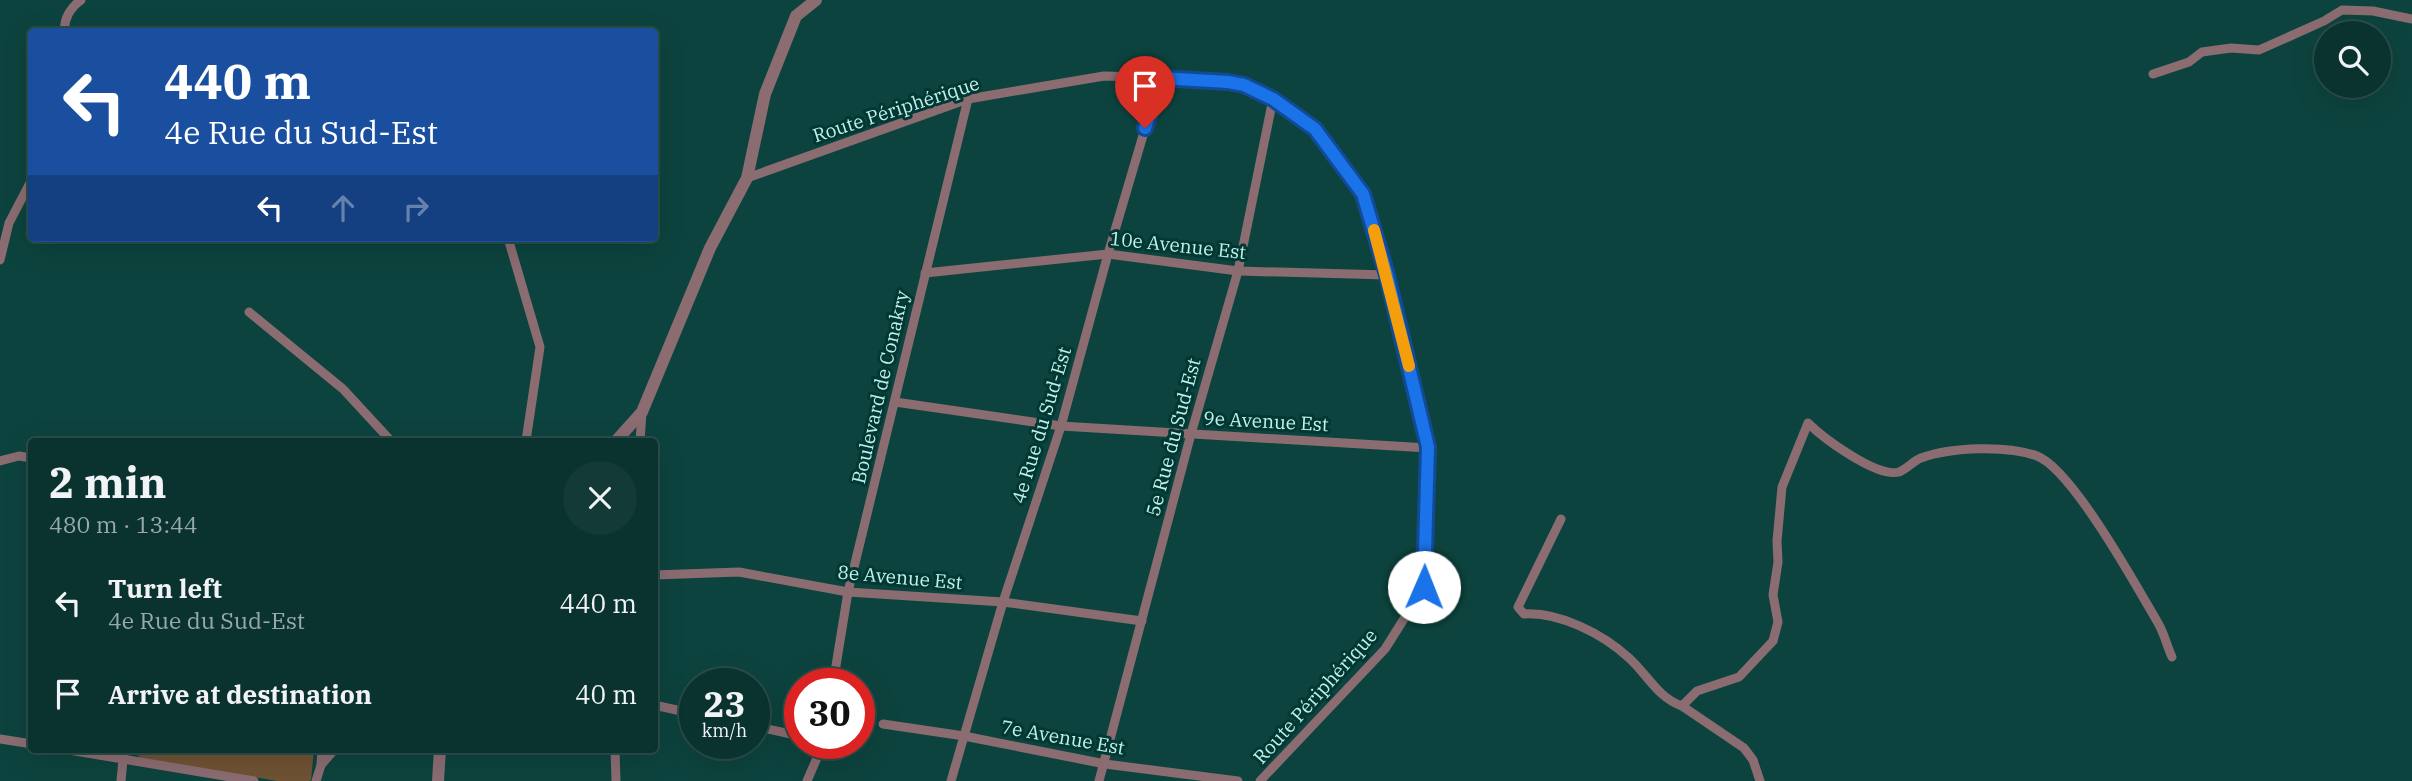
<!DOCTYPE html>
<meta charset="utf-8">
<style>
body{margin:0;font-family:"IBM Plex Serif",serif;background:#133a36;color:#f1f3f6;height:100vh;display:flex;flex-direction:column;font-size:26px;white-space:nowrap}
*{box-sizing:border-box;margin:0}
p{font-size:23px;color:#9aa}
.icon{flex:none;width:38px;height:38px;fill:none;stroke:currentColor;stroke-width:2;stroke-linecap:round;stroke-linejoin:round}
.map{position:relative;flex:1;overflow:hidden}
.sheet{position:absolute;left:28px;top:438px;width:630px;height:315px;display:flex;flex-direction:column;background:#0a322e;border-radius:7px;box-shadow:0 7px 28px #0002,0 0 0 2px #2a4d4a}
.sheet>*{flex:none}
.banner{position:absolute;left:28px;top:28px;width:630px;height:214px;border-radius:7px;box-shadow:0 7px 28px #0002,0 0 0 2px #2a4d4a;background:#1a4fa0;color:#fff;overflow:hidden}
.tools{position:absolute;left:2314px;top:21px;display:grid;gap:14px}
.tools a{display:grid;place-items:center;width:77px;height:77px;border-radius:50%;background:#0a322e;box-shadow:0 7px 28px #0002,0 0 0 2px #2a4d4a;font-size:35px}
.speed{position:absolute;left:679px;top:668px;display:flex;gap:14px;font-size:35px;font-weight:700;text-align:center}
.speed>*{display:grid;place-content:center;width:91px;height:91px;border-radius:50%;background:#0a322e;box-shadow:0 7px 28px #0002,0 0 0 2px #2a4d4a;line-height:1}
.speed small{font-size:18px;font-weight:400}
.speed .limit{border:10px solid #d22;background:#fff;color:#111}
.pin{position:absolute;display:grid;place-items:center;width:60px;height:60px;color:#fff;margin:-72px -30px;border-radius:50% 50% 50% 0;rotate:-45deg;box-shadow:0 0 7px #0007}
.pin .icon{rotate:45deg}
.me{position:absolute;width:77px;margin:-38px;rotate:1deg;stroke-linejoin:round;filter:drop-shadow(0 0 5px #0008)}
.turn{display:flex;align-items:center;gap:24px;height:147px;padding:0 21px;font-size:32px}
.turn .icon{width:91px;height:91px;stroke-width:2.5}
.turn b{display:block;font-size:49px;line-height:60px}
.lanes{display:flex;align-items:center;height:66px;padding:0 21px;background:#0003;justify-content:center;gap:35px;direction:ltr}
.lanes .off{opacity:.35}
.round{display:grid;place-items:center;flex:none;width:74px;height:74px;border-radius:37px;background:#133a36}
.head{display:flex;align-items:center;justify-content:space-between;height:119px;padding:0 21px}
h1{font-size:42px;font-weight:800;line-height:52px}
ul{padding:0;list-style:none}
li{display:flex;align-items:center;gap:21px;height:91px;padding:0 21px}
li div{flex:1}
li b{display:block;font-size:26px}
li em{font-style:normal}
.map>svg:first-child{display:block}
</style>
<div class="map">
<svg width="2412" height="781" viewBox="0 0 2412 781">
<rect width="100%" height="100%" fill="#0d433e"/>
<polygon fill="#6f5234" points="129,749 314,749 311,780 309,781 277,781 141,758"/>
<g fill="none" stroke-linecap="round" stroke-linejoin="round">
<g stroke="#8a6c71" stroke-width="9">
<path d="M65 32C63 19 71 7 81 0"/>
<polyline points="2153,74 2189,62 2202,52 2231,48 2259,50 2324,21 2342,10 2373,11 2412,19"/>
<polyline points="747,178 968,99 1104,76 1211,79 1244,85 1273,99 1315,129 1363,194 1387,275 1428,448 1424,587 1385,649 1260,781"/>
<polyline points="508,238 540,347 526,441"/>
<polyline points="0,260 9,223 32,179"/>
<polyline points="925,273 1108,254 1238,271 1387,275"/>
<polyline points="249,312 343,389 391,441"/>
<polyline points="895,402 1061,426 1428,448"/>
<polyline points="640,441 642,412"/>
<polyline points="0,461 19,456 32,458"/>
<path d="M1561 519 1518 607 1524 614C1560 612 1603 634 1629 658 1647 674 1658 698 1682 706L1697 691 1739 677 1773 641 1778 622 1773 595 1778 562 1777 541 1782 487 1808 423C1823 438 1877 478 1899 472 1907 469 1913 461 1921 458 1951 447 2008 445 2037 456 2072 469 2137 587 2158 623 2164 633 2167 646 2172 657"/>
<polyline points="654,575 739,572 848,592 1003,602 1142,621"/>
<polyline points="833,684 848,592 968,99"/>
<polyline points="654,705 695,714"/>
<polyline points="1682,706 1744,748 1753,760 1760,781"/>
<polyline points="883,724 964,736 1105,764 1238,781"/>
<polyline points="754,726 800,736"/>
<polyline points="0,739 32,744"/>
<polyline points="63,749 254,781"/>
<polyline points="615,749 616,781"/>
<polyline points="321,765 335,749"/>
<polyline points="121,781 124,749"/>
<polyline points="316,781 321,765 322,749"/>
<polyline points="807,781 823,744"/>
<polyline points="951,781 1003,602 1061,426 1108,254 1160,78"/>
<polyline points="1099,781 1191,434 1238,271 1273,99"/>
</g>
<g stroke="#8a6c71" stroke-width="12">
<polyline points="616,441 642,412 710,248 747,178 765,94 796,16 816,0"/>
<polyline points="438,781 440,749"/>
</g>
</g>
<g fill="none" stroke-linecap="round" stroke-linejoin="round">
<defs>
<polyline id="route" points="1145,128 1160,78 1228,82 1244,85 1273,99 1315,129 1363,194 1387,275 1428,447 1424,587"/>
</defs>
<use href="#route" stroke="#114b97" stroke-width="18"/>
<use href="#route" stroke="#1a73e8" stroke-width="12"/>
<polyline stroke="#f59e0b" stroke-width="12" points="1374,230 1409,366"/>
</g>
<g text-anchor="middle" stroke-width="6" stroke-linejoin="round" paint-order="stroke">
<g font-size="19" fill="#c5f0ea" stroke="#003834">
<text transform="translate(896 109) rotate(-18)" y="7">Route Périphérique</text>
<text transform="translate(1178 245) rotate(6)" y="7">10e Avenue Est</text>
<text transform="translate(880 387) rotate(-77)" y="7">Boulevard de Conakry</text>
<text transform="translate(1266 421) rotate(3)" y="7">9e Avenue Est</text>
<text transform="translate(1041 425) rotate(-73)" y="7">4e Rue du Sud-Est</text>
<text transform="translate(1173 437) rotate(-75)" y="7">5e Rue du Sud-Est</text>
<text transform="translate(900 577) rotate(5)" y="7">8e Avenue Est</text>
<text transform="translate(1315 696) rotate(-48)" y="7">Route Périphérique</text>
<text transform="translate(1063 737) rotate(10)" y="7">7e Avenue Est</text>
</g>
</g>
</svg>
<div class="tools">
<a><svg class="icon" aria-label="search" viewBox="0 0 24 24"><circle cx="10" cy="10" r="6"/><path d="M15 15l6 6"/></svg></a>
</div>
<div class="speed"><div>23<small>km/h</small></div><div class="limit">30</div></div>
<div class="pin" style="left:1145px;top:128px;background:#d93025"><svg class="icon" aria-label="arrive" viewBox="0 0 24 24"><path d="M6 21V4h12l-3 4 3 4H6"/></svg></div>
<svg class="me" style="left:1424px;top:587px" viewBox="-20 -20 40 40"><circle r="19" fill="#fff"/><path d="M0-13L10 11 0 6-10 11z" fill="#1a73e8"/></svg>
<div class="banner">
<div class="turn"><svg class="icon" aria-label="left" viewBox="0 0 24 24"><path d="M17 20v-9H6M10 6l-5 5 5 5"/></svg><div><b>440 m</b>4e Rue du Sud-Est</div></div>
<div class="lanes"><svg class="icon" aria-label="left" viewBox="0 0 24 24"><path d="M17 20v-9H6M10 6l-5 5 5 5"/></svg><svg class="icon off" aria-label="ahead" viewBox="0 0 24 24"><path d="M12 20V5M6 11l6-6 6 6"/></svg><svg class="icon off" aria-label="right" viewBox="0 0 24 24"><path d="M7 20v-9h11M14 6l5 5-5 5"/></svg></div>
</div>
<section class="sheet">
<div class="head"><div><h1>2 min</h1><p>480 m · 13:44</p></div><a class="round"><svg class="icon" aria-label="close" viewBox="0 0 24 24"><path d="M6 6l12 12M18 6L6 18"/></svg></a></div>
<ul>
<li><svg class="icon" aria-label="left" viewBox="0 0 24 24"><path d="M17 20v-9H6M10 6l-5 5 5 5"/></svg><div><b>Turn left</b><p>4e Rue du Sud-Est</p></div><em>440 m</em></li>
<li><svg class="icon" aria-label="arrive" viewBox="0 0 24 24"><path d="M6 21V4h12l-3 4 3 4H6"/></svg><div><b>Arrive at destination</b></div><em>40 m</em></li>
</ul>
</section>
</div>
